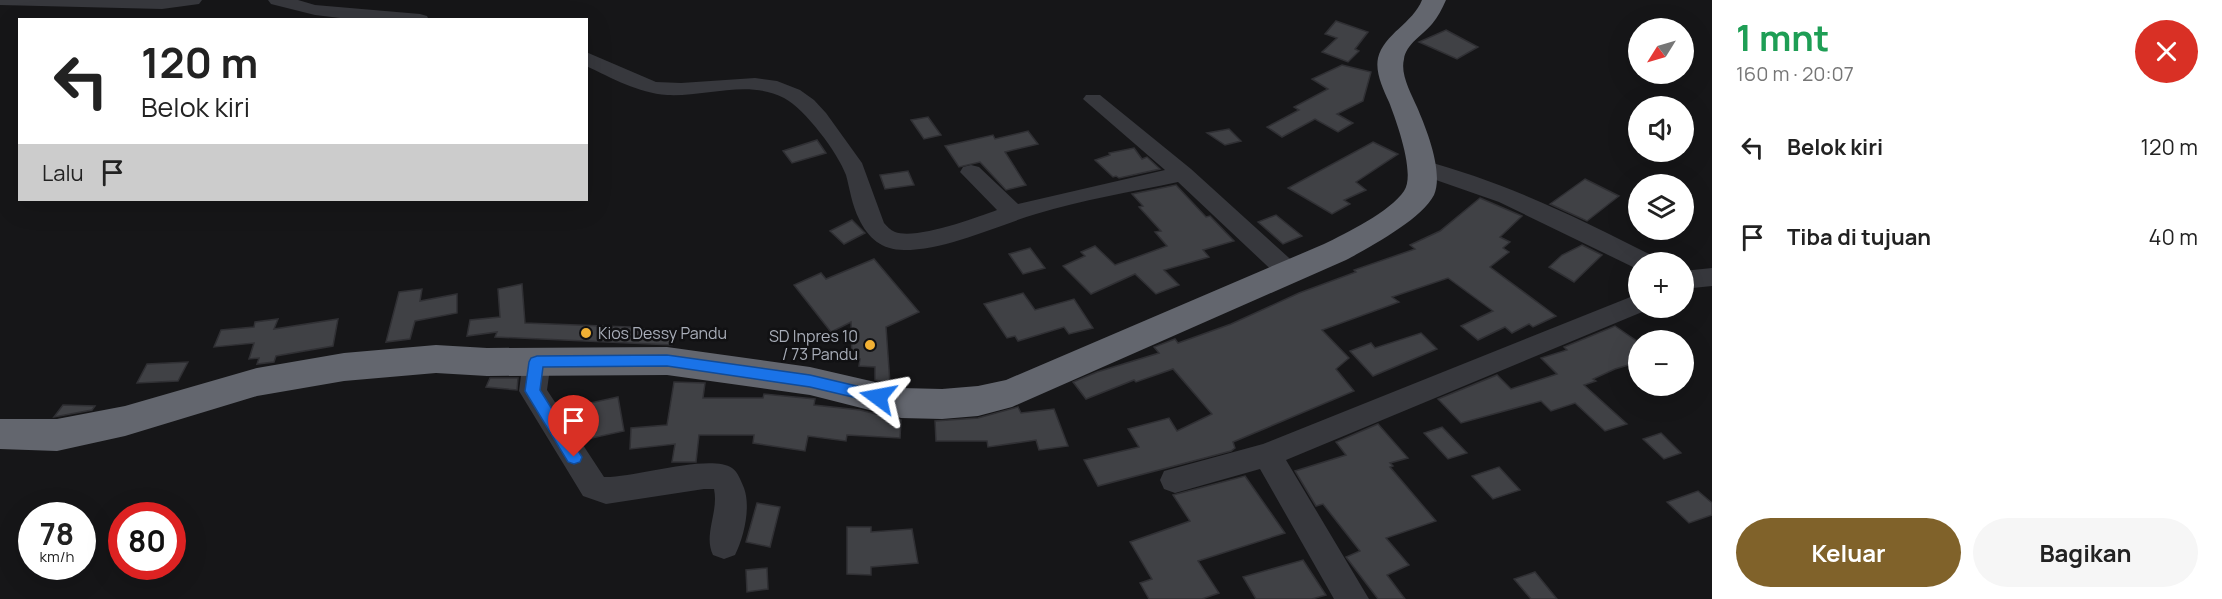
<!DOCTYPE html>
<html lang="id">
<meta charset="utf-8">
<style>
body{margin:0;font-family:Manrope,sans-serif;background:#f6f6f6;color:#222;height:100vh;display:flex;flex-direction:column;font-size:22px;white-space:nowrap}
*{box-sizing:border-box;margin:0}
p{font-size:20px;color:#767676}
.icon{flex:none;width:33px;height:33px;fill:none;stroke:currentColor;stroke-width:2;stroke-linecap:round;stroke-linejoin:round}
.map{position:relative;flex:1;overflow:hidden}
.details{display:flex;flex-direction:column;background:#fff;width:510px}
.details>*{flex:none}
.hud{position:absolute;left:18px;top:18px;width:570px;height:183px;border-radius:0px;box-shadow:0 6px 24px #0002;background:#fff;color:#222;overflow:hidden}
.needle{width:39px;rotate:233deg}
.tools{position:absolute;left:1628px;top:18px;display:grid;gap:12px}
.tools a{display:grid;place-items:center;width:66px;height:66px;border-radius:50%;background:#fff;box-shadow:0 6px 24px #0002;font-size:30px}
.speed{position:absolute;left:18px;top:502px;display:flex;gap:12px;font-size:30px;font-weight:700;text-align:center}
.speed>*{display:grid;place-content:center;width:78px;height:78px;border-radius:50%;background:#fff;box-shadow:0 6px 24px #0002;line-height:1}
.speed small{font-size:15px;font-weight:400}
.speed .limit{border:9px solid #d22;background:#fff;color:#111}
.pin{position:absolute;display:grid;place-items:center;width:51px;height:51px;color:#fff;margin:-62px -26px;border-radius:50% 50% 50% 0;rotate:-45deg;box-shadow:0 0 6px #0007}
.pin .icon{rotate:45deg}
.me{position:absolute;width:66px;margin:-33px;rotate:283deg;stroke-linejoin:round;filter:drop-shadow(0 0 4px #0008)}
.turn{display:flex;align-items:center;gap:21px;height:126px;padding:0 24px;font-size:27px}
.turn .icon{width:78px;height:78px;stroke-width:2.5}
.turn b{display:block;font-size:42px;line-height:51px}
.then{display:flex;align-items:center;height:57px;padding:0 24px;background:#0003;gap:12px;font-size:22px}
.round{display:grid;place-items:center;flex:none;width:63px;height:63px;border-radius:32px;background:#f6f6f6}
.overview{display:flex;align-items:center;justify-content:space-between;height:102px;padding:0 24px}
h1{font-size:36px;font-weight:700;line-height:45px;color:#1e9e55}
.cta{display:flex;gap:12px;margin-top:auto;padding:12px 24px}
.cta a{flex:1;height:69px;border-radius:36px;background:#80622a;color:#fff;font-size:24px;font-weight:700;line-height:69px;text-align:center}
.cta a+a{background:#f6f6f6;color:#222}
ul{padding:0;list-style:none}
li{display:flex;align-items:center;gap:18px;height:90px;padding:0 24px}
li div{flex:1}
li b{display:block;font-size:22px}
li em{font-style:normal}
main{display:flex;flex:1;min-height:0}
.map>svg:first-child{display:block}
</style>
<main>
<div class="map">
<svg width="1712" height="599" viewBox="0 0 1712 599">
<rect width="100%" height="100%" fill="#161618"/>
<g fill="#404145" stroke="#303034" stroke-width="1.5">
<polygon points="1336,21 1368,32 1355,49 1359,51 1348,62 1322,52 1337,38 1325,34"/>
<polygon points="1446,30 1478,47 1457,59 1419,42"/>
<polygon points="1342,65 1371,72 1363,101 1337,114 1353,123 1338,132 1315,119 1282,137 1267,127 1299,110 1294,107 1328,89 1312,79"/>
<polygon points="928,117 941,135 924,139 911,120"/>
<polygon points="1229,129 1241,141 1225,145 1207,133"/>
<polygon points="1028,131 1038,144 1005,152 1026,185 1006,190 980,162 959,167 945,146 993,135 995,139"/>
<polygon points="817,140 826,153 792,163 783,151"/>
<polygon points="1373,142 1398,154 1356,182 1366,190 1344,200 1350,204 1332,214 1288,188"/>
<polygon points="1134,148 1142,159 1147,157 1160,169 1119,178 1116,176 1113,177 1095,160 1110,155 1109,153"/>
<polygon points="908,171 914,185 885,189 880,175"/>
<polygon points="1585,179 1619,196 1587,221 1550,204"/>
<polygon points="1176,185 1206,217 1210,216 1234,241 1203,250 1209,257 1164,270 1179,285 1156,294 1135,274 1091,294 1063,266 1085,256 1081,252 1095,246 1115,265 1167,246 1155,232 1161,231 1139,207 1143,206 1132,194"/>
<polygon points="1480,198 1522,216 1500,237 1510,242 1503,248 1509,252 1490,267 1556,316 1533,327 1529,324 1512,333 1505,327 1478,340 1461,326 1493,311 1448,278 1392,297 1399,302 1322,330 1349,358 1336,369 1354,391 1233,442 1235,448 1231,451 1098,486 1084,460 1139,447 1128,429 1169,418 1177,431 1212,414 1173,369 1136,382 1134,380 1086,399 1073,382 1097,372 1159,353 1154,347 1175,339 1178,343 1231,324 1299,293 1356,272 1354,270 1415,249 1410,245 1440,231"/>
<polygon points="1276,215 1302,236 1283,244 1258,222"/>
<polygon points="852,220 865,233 844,244 830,231"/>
<polygon points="1582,245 1602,255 1574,282 1549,267 1562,255"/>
<polygon points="1030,248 1045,268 1023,274 1009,254"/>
<polygon points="874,259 919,312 886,327 890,383 875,380 875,367 859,366 860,359 852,359 851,322 831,332 794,285 821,273 826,279"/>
<polygon points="522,284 525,323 630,327 673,333 672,345 495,337 497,332 467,336 470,320 500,317 498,289"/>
<polygon points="422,289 420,301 457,294 457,313 415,321 410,339 386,342 399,292"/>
<polygon points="1023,293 1035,310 1074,299 1093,328 1069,334 1064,327 1018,341 1015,336 1007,338 984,304"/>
<polygon points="278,319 274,329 338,319 333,346 276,356 274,362 257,364 259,358 249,359 254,343 214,347 221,330 254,327 255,322"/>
<polygon points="1615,326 1638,342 1638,358 1629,362 1632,364 1615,369 1593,379 1596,381 1584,385 1627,424 1605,431 1575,403 1551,411 1541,401 1461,423 1438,399 1497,375 1511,389 1554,375 1557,374 1541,358 1567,350 1564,347"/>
<polygon points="1421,333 1437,349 1373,376 1350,351 1371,343 1375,348"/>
<polygon points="188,362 178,381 137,383 147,364"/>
<polygon points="490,378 518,378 517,390 486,387"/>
<polygon points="674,382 705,383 703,398 763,398 764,394 815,399 814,405 860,410 901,420 900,438 847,435 846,441 808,436 805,451 753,443 754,435 699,435 696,462 672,462 675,444 630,449 631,428 667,425"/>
<polygon points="618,397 624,431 583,440 580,436 577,415 591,412 590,403"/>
<polygon points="63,405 95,406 92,410 54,417"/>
<polygon points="1018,407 1021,413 1054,409 1068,446 1039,450 1036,440 988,447 987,441 936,441 935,421 978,418"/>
<polygon points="1378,424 1408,458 1390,463 1393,466 1390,467 1436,521 1386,538 1409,565 1387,575 1405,599 1378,599 1346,557 1360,551 1323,504 1316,506 1295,471 1346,455 1336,442"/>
<polygon points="1442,427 1467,453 1448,459 1424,433"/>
<polygon points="1661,433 1681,453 1664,459 1643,439"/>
<polygon points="1499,467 1520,490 1493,499 1472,476"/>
<polygon points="1245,476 1285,533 1198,561 1219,593 1202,599 1149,599 1140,583 1152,579 1130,542 1190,521 1173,495"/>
<polygon points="1698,491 1712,503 1712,515 1689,523 1667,502"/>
<polygon points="757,503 780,507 770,547 746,542"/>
<polygon points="847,527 871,527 871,532 912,529 918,563 871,567 871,575 847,574"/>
<polygon points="1303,560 1326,595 1312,599 1256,599 1243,577"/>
<polygon points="767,568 768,589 747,592 746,570"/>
<polygon points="1535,572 1557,599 1531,599 1514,579"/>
</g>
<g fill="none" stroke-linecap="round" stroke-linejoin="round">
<g fill="#37383d" fill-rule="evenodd">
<polygon points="0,0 202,0 199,4 162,9 0,5"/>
<polygon points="268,0 298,0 315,5 420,14 427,16 429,20 357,20 315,15 271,4"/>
<path d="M586 52 656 82 681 83 755 78 777 81 800 90 814 100 826 113 862 163 884 223C887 226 890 230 895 232 916 240 975 218 997 210L960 172 963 167 971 165 979 167 1018 204 1165 170 1083 99 1086 95H1100L1191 169 1299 267 1302 273 1299 279 1290 282 1281 279 1178 182C1131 192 1082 200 1036 214 996 226 946 250 904 250 882 250 868 238 859 219 852 205 850 190 846 175 838 153 805 109 784 98 748 79 706 97 667 95 638 93 612 78 586 66Z"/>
<path d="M1421 160C1503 181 1578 218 1653 256L1656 262H1638V269L1635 268 1499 202 1413 172 1410 167 1413 162Z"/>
<polygon points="1712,268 1712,286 1683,289 1683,271"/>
<polygon points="1638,294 1638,308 1648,308 1647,310 1286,460 1369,599 1334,599 1260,469 1175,493 1164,489 1160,480 1164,471 1263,444"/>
<path d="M537 351 547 354 551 361 547 390 604 477C633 478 710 453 732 468 738 472 741 481 744 488 751 507 744 537 735 555L724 559 713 555C703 535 719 512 714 489H704L606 504 583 496 519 391 523 361 527 354Z"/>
</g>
<path fill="#63666e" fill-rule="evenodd" d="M1422 0H1446C1442 9 1438 17 1432 24 1423 35 1406 44 1404 59 1400 74 1411 93 1417 107 1426 128 1444 172 1434 195 1422 219 1370 247 1346 260L1012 407 978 416 942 419 901 418 810 395 667 375 487 376 436 373 344 381 257 396 125 436 57 451 0 449V419H57L125 406 257 368 344 353 436 345 487 348 667 347 810 367 901 388 942 389 978 386 1006 380 1324 244C1345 234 1391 211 1404 191 1416 174 1396 120 1389 102 1383 89 1375 72 1378 58 1384 34 1413 23 1422 0Z"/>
</g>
<polygon fill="#1a73e8" stroke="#114b97" stroke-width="1.5" points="667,355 810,375 878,391 884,393 886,397 884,401 878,403 810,387 667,366 543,367 540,390 582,457 580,462 574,464 568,462 525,391 529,362 531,358 537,356"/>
<g fill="#f2b134" stroke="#111113" stroke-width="2">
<circle cx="586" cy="333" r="6"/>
<circle cx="870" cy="345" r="6"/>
</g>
<g text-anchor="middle" stroke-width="5" stroke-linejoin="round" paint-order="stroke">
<g font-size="16" fill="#a8adb8" stroke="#111113" text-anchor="start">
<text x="598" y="339">Kios Dessy Pandu</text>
<text x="858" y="342" text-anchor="end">SD Inpres 10<tspan x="858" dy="18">/ 73 Pandu</tspan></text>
</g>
</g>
</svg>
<div class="tools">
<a><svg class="needle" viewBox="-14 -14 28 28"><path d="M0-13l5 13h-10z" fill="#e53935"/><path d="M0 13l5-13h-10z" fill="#767676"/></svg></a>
<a><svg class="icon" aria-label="sound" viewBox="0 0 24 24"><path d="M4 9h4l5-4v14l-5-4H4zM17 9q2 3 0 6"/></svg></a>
<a><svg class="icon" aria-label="layers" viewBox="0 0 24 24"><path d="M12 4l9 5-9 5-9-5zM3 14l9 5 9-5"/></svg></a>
<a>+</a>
<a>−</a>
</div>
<div class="speed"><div>78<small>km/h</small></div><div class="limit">80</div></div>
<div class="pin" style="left:574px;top:457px;background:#d93025"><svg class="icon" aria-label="arrive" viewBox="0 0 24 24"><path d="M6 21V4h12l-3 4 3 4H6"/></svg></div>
<svg class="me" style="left:878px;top:397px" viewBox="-20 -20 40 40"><path d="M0-17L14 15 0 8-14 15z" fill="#1a73e8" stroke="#fff" stroke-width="4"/></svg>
<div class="hud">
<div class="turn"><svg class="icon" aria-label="left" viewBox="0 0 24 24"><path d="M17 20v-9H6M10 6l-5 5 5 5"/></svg><div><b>120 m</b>Belok kiri</div></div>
<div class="then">Lalu<svg class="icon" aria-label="arrive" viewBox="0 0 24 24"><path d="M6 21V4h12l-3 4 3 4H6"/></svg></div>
</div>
</div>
<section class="details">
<div class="overview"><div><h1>1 mnt</h1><p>160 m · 20:07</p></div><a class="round" style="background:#d93025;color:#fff"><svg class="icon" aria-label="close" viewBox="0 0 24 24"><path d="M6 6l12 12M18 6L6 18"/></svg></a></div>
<ul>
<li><svg class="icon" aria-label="left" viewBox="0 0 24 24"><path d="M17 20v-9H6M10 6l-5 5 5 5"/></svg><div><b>Belok kiri</b></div><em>120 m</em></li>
<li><svg class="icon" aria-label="arrive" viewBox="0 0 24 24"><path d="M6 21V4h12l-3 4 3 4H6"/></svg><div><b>Tiba di tujuan</b></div><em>40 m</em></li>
</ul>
<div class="cta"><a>Keluar</a><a>Bagikan</a></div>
</section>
</main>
